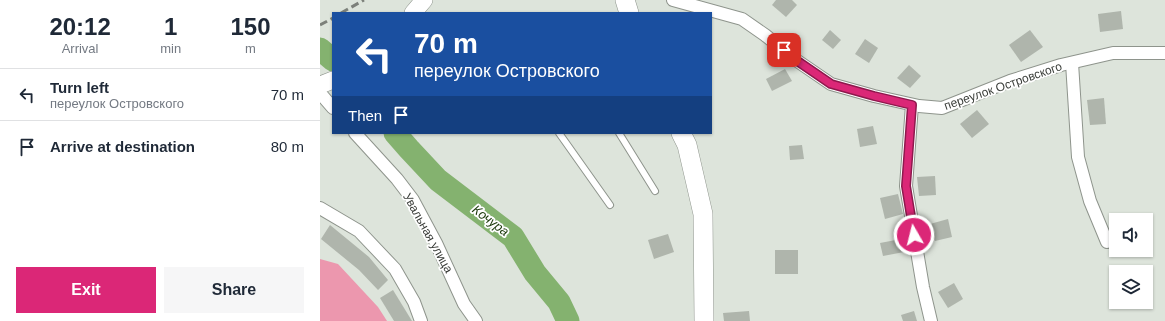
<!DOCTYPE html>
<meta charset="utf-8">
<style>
body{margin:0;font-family:Arial,sans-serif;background:#f6f6f7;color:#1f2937;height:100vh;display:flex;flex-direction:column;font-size:15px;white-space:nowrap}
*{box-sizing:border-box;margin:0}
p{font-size:13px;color:#747a83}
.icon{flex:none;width:22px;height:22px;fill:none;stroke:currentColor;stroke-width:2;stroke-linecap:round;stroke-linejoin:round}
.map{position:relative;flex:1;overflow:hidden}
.sheet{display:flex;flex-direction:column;background:#fff;width:320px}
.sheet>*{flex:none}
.hud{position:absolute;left:12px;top:12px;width:380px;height:122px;border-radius:0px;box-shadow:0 1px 3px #0004;background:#1a4fa0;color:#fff;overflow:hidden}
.buttons{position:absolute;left:789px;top:213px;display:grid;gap:8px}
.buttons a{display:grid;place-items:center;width:44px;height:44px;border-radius:0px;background:#fff;box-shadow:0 1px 3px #0004;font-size:20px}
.pin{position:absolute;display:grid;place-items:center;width:34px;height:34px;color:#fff;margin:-17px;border-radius:8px;box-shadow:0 2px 6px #0006}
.me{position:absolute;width:44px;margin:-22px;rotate:352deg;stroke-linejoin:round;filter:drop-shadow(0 0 3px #0008)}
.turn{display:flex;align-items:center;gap:14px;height:84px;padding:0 16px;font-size:18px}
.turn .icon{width:52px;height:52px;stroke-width:2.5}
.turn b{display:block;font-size:28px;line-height:34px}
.then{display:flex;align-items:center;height:38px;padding:0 16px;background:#0003;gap:8px;font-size:15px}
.eta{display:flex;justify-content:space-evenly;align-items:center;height:68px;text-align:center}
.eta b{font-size:24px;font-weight:800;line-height:28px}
.primary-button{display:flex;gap:8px;margin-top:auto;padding:8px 16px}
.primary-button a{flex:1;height:46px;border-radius:0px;background:#db2777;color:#fff;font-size:16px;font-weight:800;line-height:46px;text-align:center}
.primary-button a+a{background:#f6f6f7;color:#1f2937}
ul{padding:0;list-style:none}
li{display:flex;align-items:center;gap:12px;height:52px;padding:0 16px;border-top:1px solid #e0e1e3}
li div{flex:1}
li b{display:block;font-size:15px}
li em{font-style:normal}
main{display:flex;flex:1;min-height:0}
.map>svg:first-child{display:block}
</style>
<main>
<section class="sheet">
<div class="eta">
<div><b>20:12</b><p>Arrival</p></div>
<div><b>1</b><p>min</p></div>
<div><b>150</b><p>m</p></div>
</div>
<ul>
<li><svg class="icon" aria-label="left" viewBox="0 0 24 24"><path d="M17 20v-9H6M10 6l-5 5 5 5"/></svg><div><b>Turn left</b><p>переулок Островского</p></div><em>70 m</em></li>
<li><svg class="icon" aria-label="arrive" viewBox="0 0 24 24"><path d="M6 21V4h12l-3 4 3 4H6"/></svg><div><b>Arrive at destination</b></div><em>80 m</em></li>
</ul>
<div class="primary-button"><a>Exit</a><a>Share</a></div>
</section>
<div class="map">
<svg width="845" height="321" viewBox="0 0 845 321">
<rect width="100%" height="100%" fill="#dde4db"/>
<polygon fill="#ec97ae" points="0,259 18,264 58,307 67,321 0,321"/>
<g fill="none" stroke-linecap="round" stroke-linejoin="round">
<g stroke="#84b26f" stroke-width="23">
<polyline points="0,49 13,60"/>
<polyline points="75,133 89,149 118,180 193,237 215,273 239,302 248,321"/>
</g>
</g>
<g fill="#afb5ac">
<polygon points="456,0 472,0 477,5 466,17 452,5"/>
<polygon points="801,11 803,29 780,32 778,14"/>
<polygon points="510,30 521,40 513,49 502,40"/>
<polygon points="710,30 723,47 701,62 689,45"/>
<polygon points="545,39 558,48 549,63 535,54"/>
<polygon points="589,65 601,76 590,88 577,78"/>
<polygon points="465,69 472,81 452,91 446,79"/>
<polygon points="784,98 786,124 770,125 767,100"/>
<polygon points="657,110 669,124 652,138 640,124"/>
<polygon points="553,126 557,144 540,147 537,129"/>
<polygon points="482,145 484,159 470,160 469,146"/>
<polygon points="615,176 616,195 599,196 597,177"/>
<polygon points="578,194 583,214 565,219 560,198"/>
<polygon points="628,219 632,237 615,241 610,224"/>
<polygon points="10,225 49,257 68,280 58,290 39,270 1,239"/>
<polygon points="348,234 354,252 334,259 328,240"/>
<polygon points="581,239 584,252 563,256 560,243"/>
<rect x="455" y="250" width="23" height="24"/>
<polygon points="634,283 643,299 628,308 618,292"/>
<polygon points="73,290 92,321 74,321 60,298"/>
<polygon points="429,311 430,321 404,321 403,313"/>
<polygon points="594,311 597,321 583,321 581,315"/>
</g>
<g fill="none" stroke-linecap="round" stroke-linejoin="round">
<defs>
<g id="lane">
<polyline points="239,133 290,205"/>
<polyline points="299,133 335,191"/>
</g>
<g id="street">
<polyline points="353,0 422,19 445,35 473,58 511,84 554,96 599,106 622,108 690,81 741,65 793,53 845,53"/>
<polyline points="752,63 758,157 770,201 787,242"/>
<polyline points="0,93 13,108"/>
<polyline points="592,105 586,186 603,287 611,321"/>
<polyline points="35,133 77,179 93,200 116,243 144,304 156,321"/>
<polyline points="0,208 39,231 75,269 94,302 101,321"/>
</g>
<g id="secondary">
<polyline points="93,13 104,0"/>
<polyline points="0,85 13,80"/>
</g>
<g id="primary">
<polyline points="305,0 309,13"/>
<polyline points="361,133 367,145 383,214 384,321"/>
</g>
</defs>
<use href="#lane" stroke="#8e948c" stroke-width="8"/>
<use href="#street" stroke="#8e948c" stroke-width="14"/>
<use href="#secondary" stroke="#8e948c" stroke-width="18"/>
<use href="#primary" stroke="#8e948c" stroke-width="20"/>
<use href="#lane" stroke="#fff" stroke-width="6"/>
<use href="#street" stroke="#fff" stroke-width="12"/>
<use href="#secondary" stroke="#fff" stroke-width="17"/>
<use href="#primary" stroke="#fff" stroke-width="19"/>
<g stroke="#7c807a" stroke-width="3" stroke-dasharray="8 4" stroke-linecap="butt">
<polyline points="21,13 44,0"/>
<polyline points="0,25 13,18"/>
</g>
</g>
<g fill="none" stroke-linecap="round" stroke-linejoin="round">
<defs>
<polyline id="route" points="464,50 473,58 511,84 554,96 592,105 586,186 594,235"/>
</defs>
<use href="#route" stroke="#8e194d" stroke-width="10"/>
<use href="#route" stroke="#db2777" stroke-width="7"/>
</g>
<g text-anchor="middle" stroke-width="3.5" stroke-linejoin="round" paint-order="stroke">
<g font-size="12" fill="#393c38" stroke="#fff">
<text transform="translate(683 86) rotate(-19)" y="4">переулок Островского</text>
<text transform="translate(108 233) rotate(61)" y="4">Увальная улица</text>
</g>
<g font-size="13" font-style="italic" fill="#1b3a0a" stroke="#fff">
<text transform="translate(171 220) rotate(37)" y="5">Кочура</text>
</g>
</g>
</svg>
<div class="buttons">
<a><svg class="icon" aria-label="sound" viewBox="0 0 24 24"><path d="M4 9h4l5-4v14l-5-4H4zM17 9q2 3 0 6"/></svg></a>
<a><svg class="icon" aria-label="layers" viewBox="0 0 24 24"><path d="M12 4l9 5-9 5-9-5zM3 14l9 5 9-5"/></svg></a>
</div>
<div class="pin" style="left:464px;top:50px;background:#d93025"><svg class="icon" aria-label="arrive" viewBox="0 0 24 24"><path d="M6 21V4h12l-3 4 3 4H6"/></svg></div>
<svg class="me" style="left:594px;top:235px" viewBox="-20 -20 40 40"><circle r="17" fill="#db2777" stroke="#fff" stroke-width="3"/><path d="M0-11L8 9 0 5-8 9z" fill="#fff"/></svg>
<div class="hud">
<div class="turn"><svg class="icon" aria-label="left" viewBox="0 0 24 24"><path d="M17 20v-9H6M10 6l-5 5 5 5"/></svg><div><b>70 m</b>переулок Островского</div></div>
<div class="then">Then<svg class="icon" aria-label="arrive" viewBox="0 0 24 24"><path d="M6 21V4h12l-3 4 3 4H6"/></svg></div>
</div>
</div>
</main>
